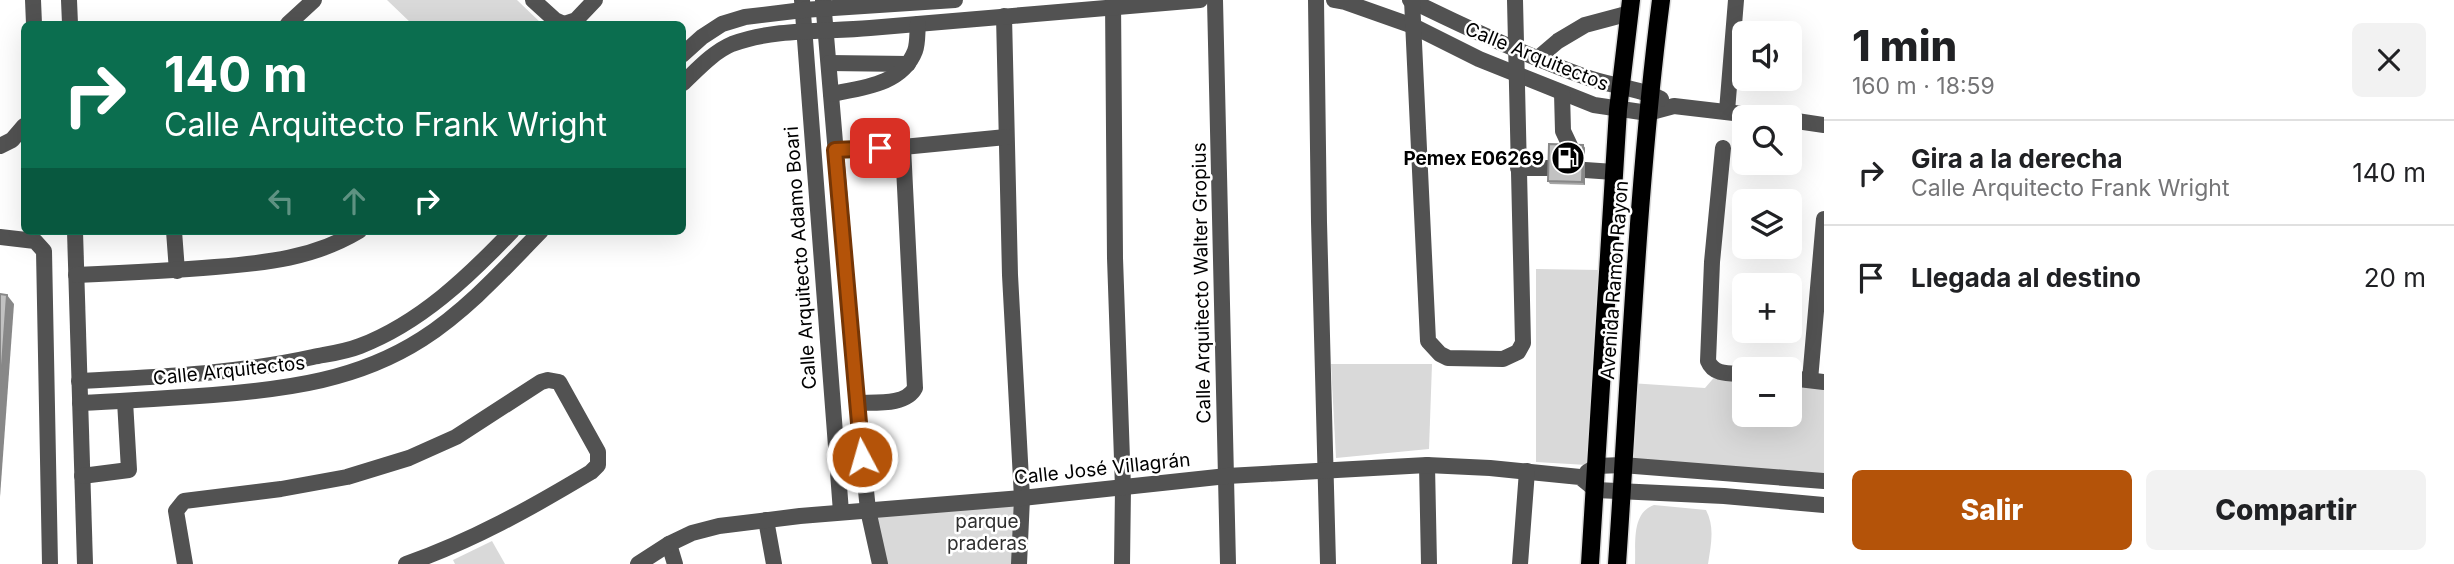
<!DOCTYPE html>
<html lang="es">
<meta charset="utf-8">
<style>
body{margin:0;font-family:Inter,sans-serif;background:#f2f2f2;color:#202124;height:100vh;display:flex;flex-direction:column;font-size:26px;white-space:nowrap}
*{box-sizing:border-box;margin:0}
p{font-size:23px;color:#757577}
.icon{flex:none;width:38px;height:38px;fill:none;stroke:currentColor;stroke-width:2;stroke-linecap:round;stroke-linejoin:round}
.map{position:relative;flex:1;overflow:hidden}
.sheet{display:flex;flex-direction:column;background:#fff;width:630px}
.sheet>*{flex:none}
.banner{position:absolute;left:21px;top:21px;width:665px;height:214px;border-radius:10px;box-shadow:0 7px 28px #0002;background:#0b6e4f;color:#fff;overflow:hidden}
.controls{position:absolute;left:1732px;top:21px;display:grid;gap:14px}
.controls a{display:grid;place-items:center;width:70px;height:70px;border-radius:10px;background:#fff;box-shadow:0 7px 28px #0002;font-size:35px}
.pin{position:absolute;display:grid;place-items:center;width:60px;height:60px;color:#fff;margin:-30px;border-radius:14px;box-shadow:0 4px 10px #0006}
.me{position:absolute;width:77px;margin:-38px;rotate:354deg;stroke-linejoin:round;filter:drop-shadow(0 0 5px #0008)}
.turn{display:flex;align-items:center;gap:24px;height:147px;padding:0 28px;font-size:32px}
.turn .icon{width:91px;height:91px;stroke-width:2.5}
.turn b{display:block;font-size:49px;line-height:60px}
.lanes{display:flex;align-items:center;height:66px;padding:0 28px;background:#0003;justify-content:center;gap:35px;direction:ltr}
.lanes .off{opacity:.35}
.round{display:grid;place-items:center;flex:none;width:74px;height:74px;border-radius:10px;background:#f2f2f2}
.overview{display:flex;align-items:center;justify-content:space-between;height:119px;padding:0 28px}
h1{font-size:42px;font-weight:800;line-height:52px}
.cta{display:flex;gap:14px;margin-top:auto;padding:14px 28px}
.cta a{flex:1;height:80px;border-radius:10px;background:#b45309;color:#fff;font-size:28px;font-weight:800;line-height:80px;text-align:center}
.cta a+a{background:#f2f2f2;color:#202124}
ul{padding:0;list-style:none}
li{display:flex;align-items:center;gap:21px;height:105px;padding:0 28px;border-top:2px solid #e0e0e0}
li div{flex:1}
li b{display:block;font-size:26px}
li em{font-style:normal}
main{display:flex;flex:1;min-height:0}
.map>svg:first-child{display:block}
</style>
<main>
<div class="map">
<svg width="1824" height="564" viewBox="0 0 1824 564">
<rect width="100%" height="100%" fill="#fff"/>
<g fill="#d9d9d9">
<polygon points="387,0 517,0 542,24 412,24"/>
<polygon points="1536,269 1601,270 1587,465 1536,462"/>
<polygon points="1331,364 1432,364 1429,449 1336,458"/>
<polygon points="1718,373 1745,376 1745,415 1790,415 1790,381 1824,384 1824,487 1622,472 1630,383 1705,388"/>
<polygon points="1022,498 1019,564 880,564 868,510"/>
<path d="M1654 505 1706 510C1715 527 1711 545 1708 564H1635C1636 544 1631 513 1654 505Z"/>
<polygon points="492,541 505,564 455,564 453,560"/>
</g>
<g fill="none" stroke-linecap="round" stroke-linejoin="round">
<defs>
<g id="major">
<polyline points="1590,564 1618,110 1631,0"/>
<path d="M1617 564C1630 376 1637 187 1661 0"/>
</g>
</defs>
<use href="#major" stroke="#dbdbdb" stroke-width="21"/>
<g stroke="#525252" stroke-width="16">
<polyline points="33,0 34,24"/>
<polyline points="69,0 70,24"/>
<polyline points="533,0 555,20 564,24 576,20 595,0"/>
<polyline points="802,0 841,512"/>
<polyline points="823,0 857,403 868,510 880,564"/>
<polyline points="1113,0 1115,258 1123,488 1122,564"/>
<polyline points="1215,0 1228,564"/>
<polyline points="1316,0 1319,222 1328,564"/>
<polyline points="1334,0 1345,2 1413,26 1479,59 1594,105 1648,113 1674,106 1768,117"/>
<path d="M1410 0C1467 28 1524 55 1583 76 1608 86 1637 87 1661 99"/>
<polyline points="1412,0 1428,341 1440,354 1448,358 1503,359 1518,352 1523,343 1515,0"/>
<polyline points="1004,16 1010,275 1022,498 1019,564"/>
<polyline points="288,24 314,0"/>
<polyline points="682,55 702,37 722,24 745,17 803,10 955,0"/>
<polyline points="1538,58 1558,41 1585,25 1630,13"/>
<polyline points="829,63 908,64"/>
<path d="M682 84C697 70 713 52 732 44 775 28 825 32 870 28 980 18 1090 10 1200 0"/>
<polyline points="1562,93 1563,131 1571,148"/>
<path d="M831 94C861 88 902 85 915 51 918 43 917 32 918 24"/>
<polyline points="1727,111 1736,0"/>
<polyline points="1790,120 1824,125"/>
<polyline points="0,146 12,140 24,126"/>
<path d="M1723 148 1712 262 1708 361C1714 376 1731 373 1745 374"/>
<polyline points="835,150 903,147 1006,137"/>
<polyline points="1518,168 1550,168"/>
<polyline points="1585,170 1614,172"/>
<polyline points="75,231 85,564"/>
<polyline points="174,231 177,271"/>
<polyline points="0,237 35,241 44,251 50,564"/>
<path d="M76 275C123 273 169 271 215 267 266 263 314 258 359 231"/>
<polyline points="1790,378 1824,382"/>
<polyline points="1810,380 1824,219"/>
<path d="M79 381C157 377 236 374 313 357 328 354 345 352 360 346 420 323 468 277 512 231"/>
<path d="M80 403C125 401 169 398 213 395 288 389 358 380 422 339 467 310 504 269 541 231"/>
<path d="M857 403C874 402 906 406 915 388L903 147"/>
<polyline points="1427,465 1429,564"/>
<polyline points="1587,472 1597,466 1622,465 1824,481"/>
<polyline points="82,476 129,470 125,401"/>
<polyline points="766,520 774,564"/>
<polyline points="669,544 675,564"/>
<path d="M185 564 176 511 184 501 281 489 347 477 409 458 456 437 541 382 548 380 559 382 598 452V465L591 472C531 508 472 541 406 564"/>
<polyline points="638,564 669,544 692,533 719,526 800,516 1022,498 1227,476 1427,465 1490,468 1580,477 1596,490 1724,496 1824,505"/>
<polyline points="1520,564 1527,471"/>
</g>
<use href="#major" stroke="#000" stroke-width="18"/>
</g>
<polygon fill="#a7a7a7" points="1583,145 1585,148 1585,185 1550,184 1548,181"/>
<g fill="#888">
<polygon points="1583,145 1585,148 1585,185 1582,182"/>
<polygon points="7,295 14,304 0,497 0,393"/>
</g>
<g fill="#c2c2c2" stroke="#888" stroke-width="2">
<polygon points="1549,144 1583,145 1582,182 1548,181"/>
<polygon points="0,294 7,295 0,393"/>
</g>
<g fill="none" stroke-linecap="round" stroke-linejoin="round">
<defs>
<polyline id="route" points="862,457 835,150 880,148"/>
</defs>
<use href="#route" stroke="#753606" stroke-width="18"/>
<use href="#route" stroke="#b45309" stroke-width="12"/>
</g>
<defs>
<symbol id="fuel-disc" viewBox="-11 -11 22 22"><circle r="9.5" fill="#000" stroke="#fff"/><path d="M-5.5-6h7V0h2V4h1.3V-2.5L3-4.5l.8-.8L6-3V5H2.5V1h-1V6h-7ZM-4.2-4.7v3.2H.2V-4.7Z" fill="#fff"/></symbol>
</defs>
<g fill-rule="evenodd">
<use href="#fuel-disc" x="1549" y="139" width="38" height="38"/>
</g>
<g text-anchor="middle" stroke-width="5" stroke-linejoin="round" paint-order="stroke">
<g font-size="19" fill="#000" stroke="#fff">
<text transform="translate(1537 56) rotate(22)" y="7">Calle Arquitectos</text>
<text transform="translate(800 258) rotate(-94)" y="7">Calle Arquitecto Adamo Boari</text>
<text transform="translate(1614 280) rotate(-86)" y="7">Avenida Ramon Rayon</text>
<text transform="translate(1201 283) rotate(-91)" y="7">Calle Arquitecto Walter Gropius</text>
<text transform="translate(229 370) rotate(-6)" y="7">Calle Arquitectos</text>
<text transform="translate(1102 468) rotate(-6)" y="7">Calle José Villagrán</text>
</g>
<g font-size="19" font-weight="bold" fill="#000" stroke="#fff" text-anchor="end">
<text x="1544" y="165">Pemex E06269</text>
</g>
<g font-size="19" fill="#303030" stroke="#fff">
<text x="987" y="528">parque<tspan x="987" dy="22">praderas</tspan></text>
</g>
</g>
</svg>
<div class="controls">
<a><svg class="icon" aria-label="sound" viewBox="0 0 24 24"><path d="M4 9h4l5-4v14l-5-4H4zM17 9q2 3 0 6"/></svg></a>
<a><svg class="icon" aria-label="search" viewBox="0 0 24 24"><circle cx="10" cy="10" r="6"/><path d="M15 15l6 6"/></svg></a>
<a><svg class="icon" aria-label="layers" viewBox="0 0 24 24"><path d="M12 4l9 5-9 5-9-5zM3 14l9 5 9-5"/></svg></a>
<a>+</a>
<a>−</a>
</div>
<div class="pin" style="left:880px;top:148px;background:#d93025"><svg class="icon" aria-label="arrive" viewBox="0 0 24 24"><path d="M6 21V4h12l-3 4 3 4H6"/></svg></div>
<svg class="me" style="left:862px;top:457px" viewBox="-20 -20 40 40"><circle r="17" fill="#b45309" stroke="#fff" stroke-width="3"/><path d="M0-11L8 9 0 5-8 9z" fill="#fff"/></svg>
<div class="banner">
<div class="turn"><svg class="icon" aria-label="right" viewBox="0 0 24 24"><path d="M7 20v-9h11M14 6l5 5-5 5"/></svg><div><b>140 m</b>Calle Arquitecto Frank Wright</div></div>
<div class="lanes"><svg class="icon off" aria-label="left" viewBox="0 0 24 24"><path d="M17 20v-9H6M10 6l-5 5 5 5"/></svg><svg class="icon off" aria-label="ahead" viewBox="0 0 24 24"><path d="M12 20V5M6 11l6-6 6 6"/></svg><svg class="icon" aria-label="right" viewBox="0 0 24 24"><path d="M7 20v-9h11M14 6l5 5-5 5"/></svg></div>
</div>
</div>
<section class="sheet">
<div class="overview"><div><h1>1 min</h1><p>160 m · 18:59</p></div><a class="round"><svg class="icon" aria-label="close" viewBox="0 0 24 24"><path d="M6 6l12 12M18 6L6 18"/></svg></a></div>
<ul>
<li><svg class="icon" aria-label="right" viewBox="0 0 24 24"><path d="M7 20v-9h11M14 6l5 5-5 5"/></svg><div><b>Gira a la derecha</b><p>Calle Arquitecto Frank Wright</p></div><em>140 m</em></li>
<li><svg class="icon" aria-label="arrive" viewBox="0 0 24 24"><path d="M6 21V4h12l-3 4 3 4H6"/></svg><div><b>Llegada al destino</b></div><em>20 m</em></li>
</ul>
<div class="cta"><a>Salir</a><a>Compartir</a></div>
</section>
</main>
